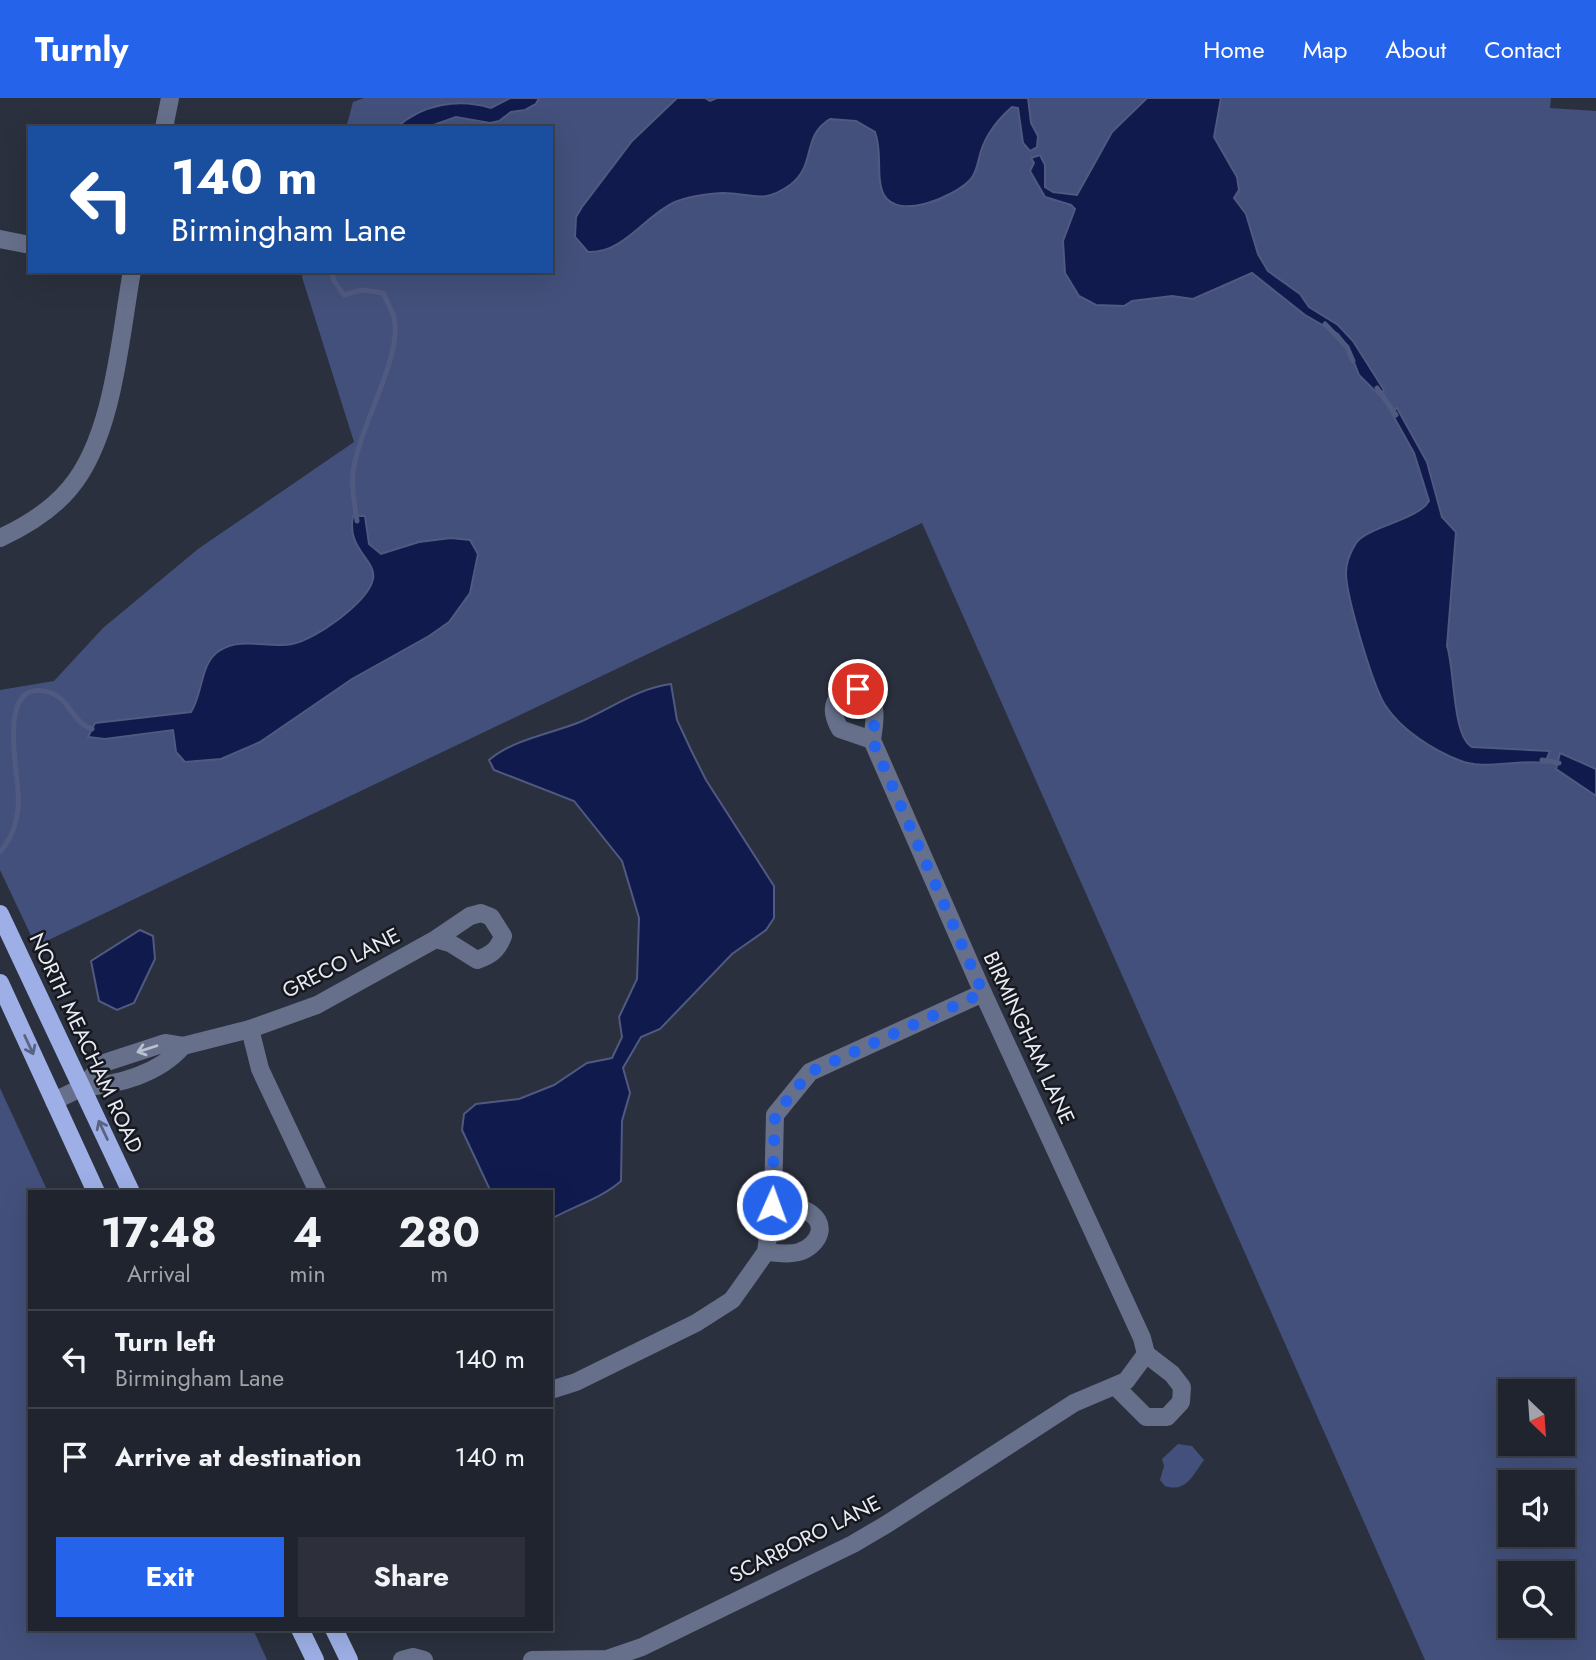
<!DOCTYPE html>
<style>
body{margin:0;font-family:Jost,sans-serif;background:#2d303a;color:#f1f3f6;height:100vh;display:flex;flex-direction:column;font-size:26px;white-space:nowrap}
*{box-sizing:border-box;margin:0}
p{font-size:23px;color:#a2a4aa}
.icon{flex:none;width:38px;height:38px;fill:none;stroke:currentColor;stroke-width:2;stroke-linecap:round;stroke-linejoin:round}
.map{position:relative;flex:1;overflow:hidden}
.side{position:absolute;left:28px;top:1092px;width:525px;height:441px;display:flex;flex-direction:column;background:#20242e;border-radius:0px;box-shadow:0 7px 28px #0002,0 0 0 2px #3d414a}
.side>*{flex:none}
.hud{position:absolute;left:28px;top:28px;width:525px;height:147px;border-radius:0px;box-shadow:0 7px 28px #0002,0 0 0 2px #3d414a;background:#1a4fa0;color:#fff;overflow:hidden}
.needle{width:46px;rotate:155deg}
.fabs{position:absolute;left:1498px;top:1281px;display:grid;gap:14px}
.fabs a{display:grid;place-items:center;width:77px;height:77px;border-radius:0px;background:#20242e;box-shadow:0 7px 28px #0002,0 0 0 2px #3d414a;font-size:35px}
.pin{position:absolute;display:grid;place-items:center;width:60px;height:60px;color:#fff;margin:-30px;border:4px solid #fff;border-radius:50%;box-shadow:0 2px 7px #0007}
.me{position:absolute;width:77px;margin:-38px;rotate:2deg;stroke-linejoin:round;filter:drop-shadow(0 0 5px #0008)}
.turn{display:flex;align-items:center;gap:24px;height:147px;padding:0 28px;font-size:32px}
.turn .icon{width:91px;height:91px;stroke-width:2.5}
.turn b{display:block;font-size:49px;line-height:60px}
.eta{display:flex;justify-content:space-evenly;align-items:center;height:119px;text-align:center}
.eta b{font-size:42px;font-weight:700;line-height:49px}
.button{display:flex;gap:14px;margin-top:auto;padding:14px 28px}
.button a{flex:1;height:80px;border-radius:0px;background:#2563eb;color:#fff;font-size:28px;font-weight:700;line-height:80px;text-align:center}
.button a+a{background:#2d303a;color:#f1f3f6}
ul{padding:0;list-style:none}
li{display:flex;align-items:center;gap:21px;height:98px;padding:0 28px;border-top:2px solid #3d414a}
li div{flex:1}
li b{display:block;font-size:26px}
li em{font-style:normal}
header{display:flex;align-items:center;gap:42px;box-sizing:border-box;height:98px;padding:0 35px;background:#2563eb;color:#fff}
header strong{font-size:33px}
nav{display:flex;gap:38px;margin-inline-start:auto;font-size:24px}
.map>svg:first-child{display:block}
</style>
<header>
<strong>Turnly</strong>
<nav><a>Home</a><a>Map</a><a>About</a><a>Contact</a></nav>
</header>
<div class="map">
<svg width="1596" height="1562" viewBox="0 0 1596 1562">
<rect width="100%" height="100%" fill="#2b303e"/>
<g fill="#42507b" fill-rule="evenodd">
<path d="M364 0H1551L1550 10 1596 13V1562H1425L922 425 36 848 0 772V592L54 583 103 530 198 451 354 344 302 179 304 173H551V30H346L353 4ZM1510 1293H1563V1346H1510ZM1510 1384H1563V1437H1510ZM1510 1475H1563V1528H1510Z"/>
<polygon points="0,990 48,1094 30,1094 30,1531 253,1531 267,1562 0,1562"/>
<path d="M1178 1346 1192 1348 1204 1362C1193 1377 1186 1395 1165 1388L1160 1382 1164 1368 1162 1361Z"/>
</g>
<g fill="#101a4d" stroke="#50597f" stroke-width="2">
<path d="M510 0H539L536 6 525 12 511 14 499 23 490 25 456 19 425 30H396C422 6 458 0 491 10Z"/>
<path d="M677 0H705L710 3 717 0H1028L1031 25 1038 38 1037 49 1030 53 1023 45 1018 10 1012 9C998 21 987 35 981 53 978 62 977 75 970 82 955 98 899 123 884 97 875 80 883 54 875 34L856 23 830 21C801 38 817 67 790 87 762 107 752 95 723 95 708 96 689 98 675 104 644 118 623 156 588 154L575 139 576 119 582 109 632 43Z"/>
<polygon points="1147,0 1221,0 1214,39 1237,79 1239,92 1234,100 1246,116 1258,156 1268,173 1300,196 1309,209 1338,227 1353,243 1384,292 1379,297 1359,277 1348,249 1338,236 1305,217 1252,175 1193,201 1172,198 1132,203 1124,208 1096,207 1079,198 1065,175 1063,143 1075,111 1071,107 1045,99 1030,73 1034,65 1031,60 1040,57 1045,67 1045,89 1053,94 1077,97 1112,34"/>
<path d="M1397 310 1427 364 1442 419 1456 434 1447 548C1455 571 1452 638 1472 649L1550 653 1545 665C1519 661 1483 672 1461 663 1434 653 1401 632 1385 607 1373 588 1346 498 1346 475 1346 465 1351 453 1356 445 1367 429 1418 422 1429 403L1414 355 1391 314Z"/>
<path d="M353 418H365L369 446 381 456 419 444 451 440 470 442 478 456 470 495 449 524 429 538 352 581 260 644 221 661 185 664 176 654 173 632 105 641 88 639 95 625 191 614C203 596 200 565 219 553 241 538 269 551 292 546 315 542 368 504 373 481 377 462 346 451 353 418Z"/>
<path d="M671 586 677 622 691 652 706 682 774 788V820L766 832 732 856 660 931 641 939 623 970 630 995 622 1023 621 1083C602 1100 574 1108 551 1121V1094H491L462 1032 464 1016 476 1006 519 1001 554 987 587 965 612 960 622 939 619 919 637 881 639 820 622 763 574 703 494 672 489 662C514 641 550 636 580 624 610 611 638 590 671 586Z"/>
<polygon points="1560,655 1596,671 1596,698 1556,671"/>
<polygon points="140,832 153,838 155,861 134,905 117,912 99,903 91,863"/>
</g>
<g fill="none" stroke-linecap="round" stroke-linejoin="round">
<g stroke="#50597f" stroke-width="5">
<path d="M332 173 334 183 344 197 362 192 383 195C387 203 392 212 394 220 403 260 358 329 353 375 351 391 355 408 357 423"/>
<polyline points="1325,226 1347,249 1353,263"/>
<polyline points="1377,290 1396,317"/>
<polyline points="1542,662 1559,665"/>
<path d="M0 754C14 738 20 716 18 694 16 664 0 586 43 593 70 596 70 624 92 631"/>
</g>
<g stroke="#67708b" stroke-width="18">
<polyline points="164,30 170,0"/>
<polyline points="0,141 30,147"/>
<path d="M0 440C26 428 51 413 70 390 114 338 120 238 132 173"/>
<polyline points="250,931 260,971 318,1094"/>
<path d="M183 948 250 931 317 907 436 841 470 818 481 815 491 819 503 838C498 852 491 857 477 862L450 845 436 841"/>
<path d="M54 1003 83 989 104 965 165 945 183 948C159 976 118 987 83 989"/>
<path d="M766 1154C776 1155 789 1157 799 1154 820 1147 830 1124 805 1112 795 1108 782 1108 772 1107"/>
<polyline points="1115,1288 1146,1319 1167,1319 1181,1304 1182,1289 1172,1276 1146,1256"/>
<polyline points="551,1292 576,1284 696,1225 732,1202 766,1154 773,1101 775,1017 810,974 983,895"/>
<polyline points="402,1562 413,1559 424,1562"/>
<path d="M532 1562 607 1561 642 1549 853 1446 887 1426 1074 1305 1126 1283 1146 1256 1142 1240 983 895 872 642 840 631C828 610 833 595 858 591 880 605 875 619 872 642"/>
</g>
<g stroke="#9dafe6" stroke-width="18">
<polyline points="0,816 131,1094"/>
<polyline points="0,885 96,1094"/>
<polyline points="300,1531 315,1562"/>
<polyline points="334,1531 349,1562"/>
</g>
</g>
<defs><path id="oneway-shaft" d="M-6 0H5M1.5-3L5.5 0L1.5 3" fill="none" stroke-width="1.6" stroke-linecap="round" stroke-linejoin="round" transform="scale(1.75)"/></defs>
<g stroke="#5a6482">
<use href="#oneway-shaft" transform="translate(29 947) rotate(65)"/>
<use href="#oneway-shaft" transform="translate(103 1032) rotate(-115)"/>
</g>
<use stroke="#bac0cf" href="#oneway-shaft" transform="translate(147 951) rotate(162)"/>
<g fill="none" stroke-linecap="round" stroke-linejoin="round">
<path stroke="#2563eb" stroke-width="12" stroke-dasharray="0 21.6" d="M772 1107 775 1017 810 974 983 895 872 642C875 619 880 605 858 591"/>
</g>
<g text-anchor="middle" stroke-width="5" stroke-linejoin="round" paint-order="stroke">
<g font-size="21" fill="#e7ebf4" stroke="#16181e">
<text transform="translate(341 865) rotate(-27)" y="7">GRECO LANE</text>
<text transform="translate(1029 940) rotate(65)" y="7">BIRMINGHAM LANE</text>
<text transform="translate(86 945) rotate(65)" y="7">NORTH MEACHAM ROAD</text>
<text transform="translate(805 1441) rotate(-27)" y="7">SCARBORO LANE</text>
</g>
</g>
</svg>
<div class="fabs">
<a><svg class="needle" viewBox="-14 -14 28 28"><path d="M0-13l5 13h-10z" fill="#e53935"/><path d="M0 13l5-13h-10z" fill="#a2a4aa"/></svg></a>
<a><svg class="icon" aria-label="sound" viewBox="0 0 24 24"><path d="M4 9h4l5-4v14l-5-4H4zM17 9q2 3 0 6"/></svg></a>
<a><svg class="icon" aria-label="search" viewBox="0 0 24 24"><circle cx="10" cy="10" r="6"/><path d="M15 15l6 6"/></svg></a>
</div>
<div class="pin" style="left:858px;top:591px;background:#d93025"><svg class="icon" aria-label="arrive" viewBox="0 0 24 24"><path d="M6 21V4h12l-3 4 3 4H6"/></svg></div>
<svg class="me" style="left:772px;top:1107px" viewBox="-20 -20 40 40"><circle r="17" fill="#2563eb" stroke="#fff" stroke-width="3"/><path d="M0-11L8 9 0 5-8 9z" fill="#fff"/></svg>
<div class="hud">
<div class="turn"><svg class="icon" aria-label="left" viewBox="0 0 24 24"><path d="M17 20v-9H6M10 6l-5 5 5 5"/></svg><div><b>140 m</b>Birmingham Lane</div></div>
</div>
<section class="side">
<div class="eta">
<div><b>17:48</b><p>Arrival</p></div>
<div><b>4</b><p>min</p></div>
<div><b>280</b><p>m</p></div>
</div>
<ul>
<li><svg class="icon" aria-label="left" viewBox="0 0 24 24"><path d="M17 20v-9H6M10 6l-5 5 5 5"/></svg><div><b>Turn left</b><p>Birmingham Lane</p></div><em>140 m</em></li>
<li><svg class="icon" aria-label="arrive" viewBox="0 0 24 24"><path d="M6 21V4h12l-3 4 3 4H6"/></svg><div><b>Arrive at destination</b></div><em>140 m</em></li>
</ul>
<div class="button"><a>Exit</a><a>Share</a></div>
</section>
</div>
